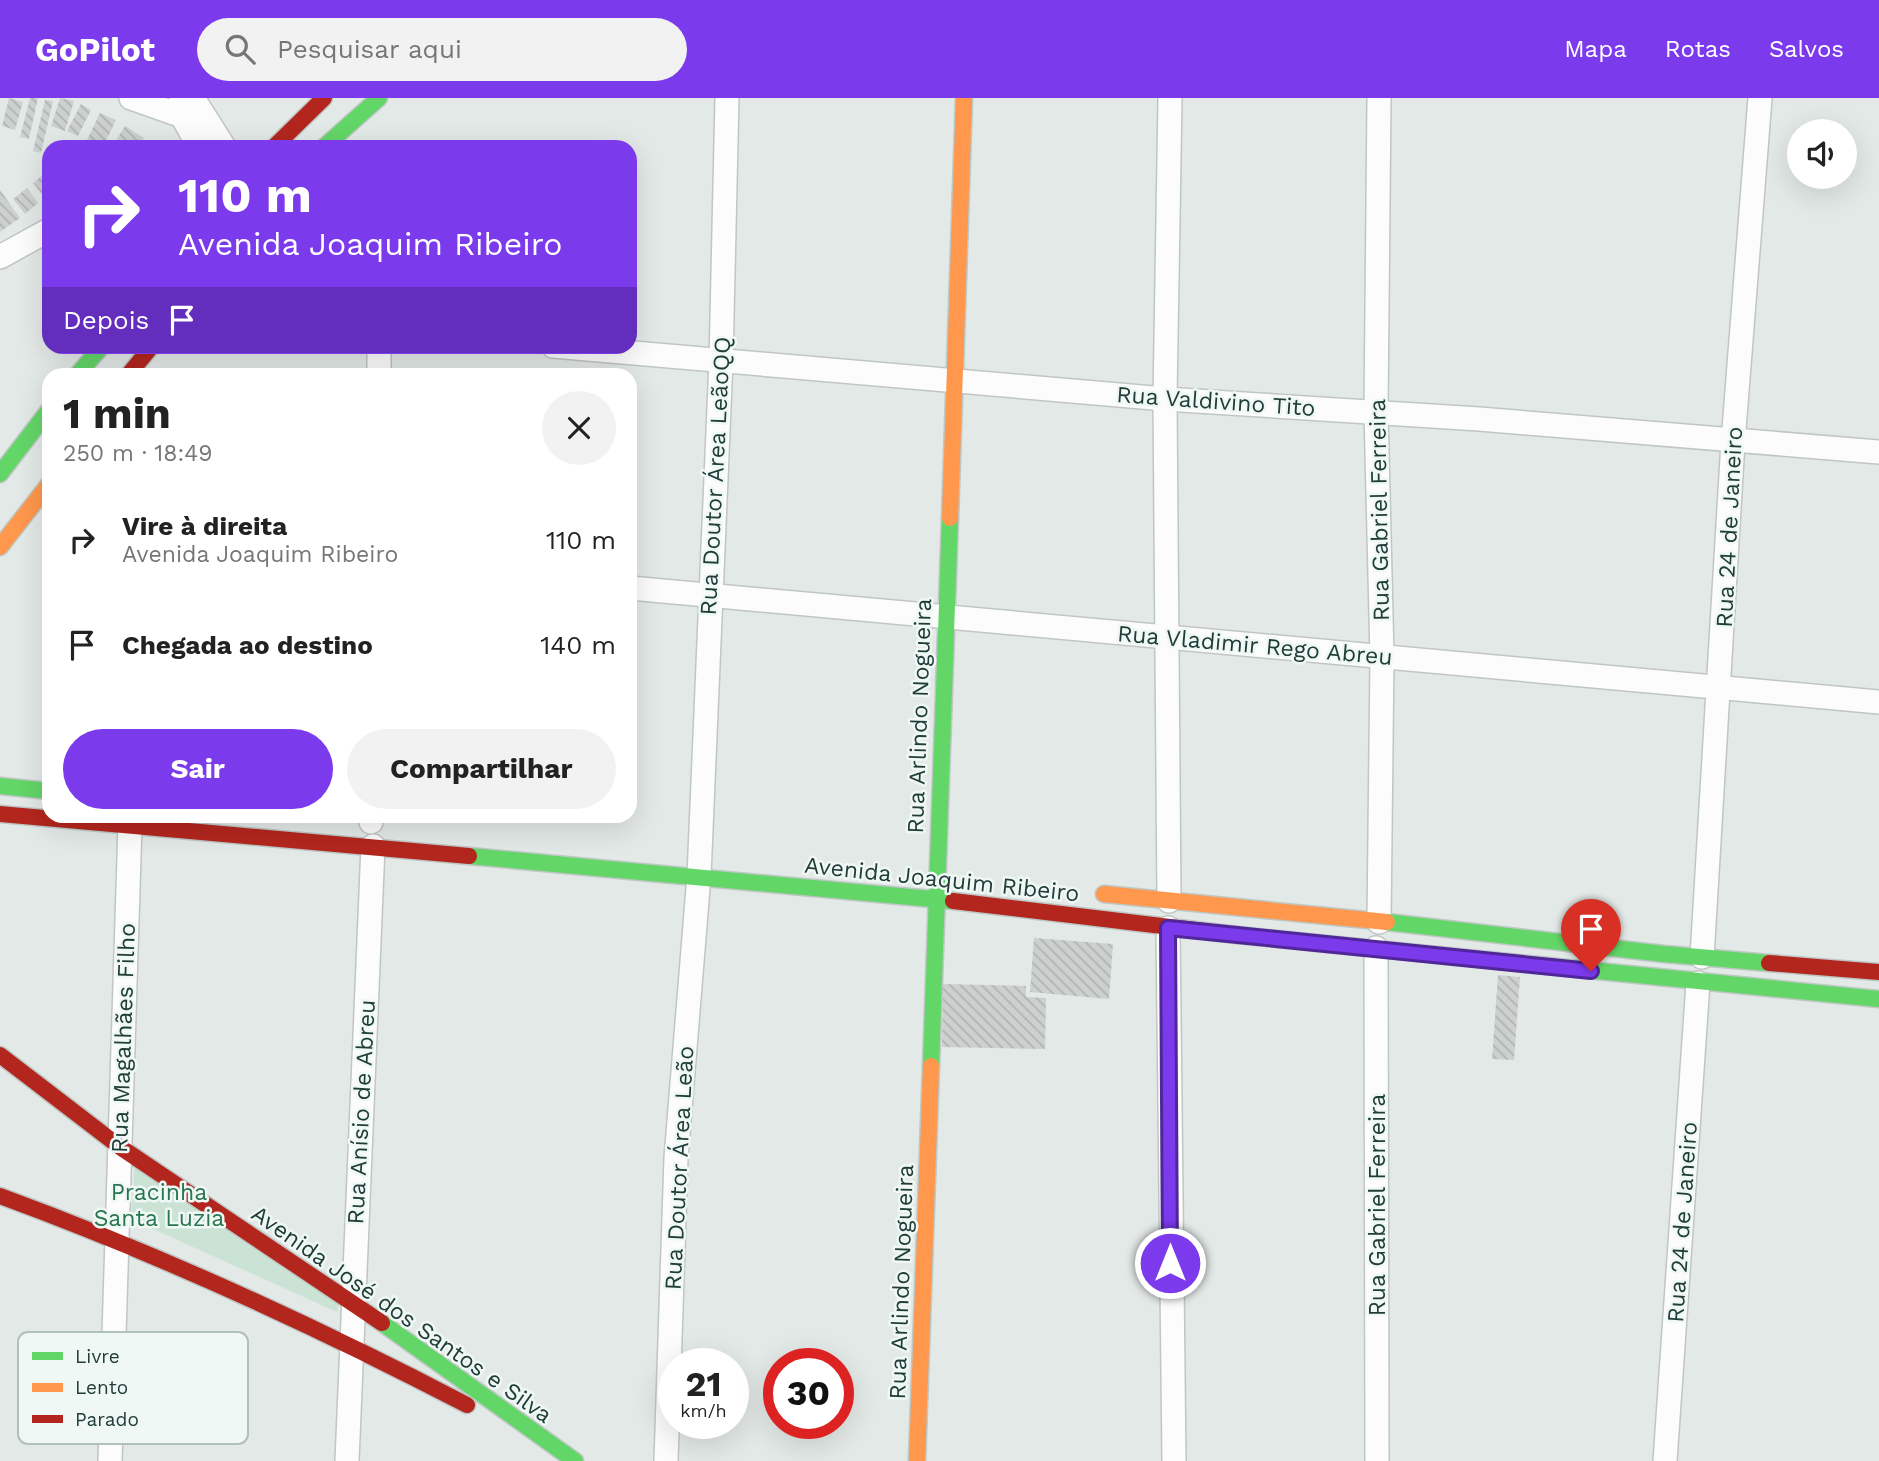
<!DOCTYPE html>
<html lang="pt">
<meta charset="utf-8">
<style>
body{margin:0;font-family:"Work Sans",sans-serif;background:#f2f2f2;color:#222;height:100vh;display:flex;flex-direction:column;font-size:26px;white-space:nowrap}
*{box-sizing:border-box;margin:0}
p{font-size:23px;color:#767676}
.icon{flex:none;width:38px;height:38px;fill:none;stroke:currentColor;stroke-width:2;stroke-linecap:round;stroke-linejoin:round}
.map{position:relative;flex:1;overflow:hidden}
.sheet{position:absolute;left:42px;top:270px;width:595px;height:455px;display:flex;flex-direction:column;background:#fff;border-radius:21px;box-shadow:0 7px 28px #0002}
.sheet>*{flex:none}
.hud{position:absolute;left:42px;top:42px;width:595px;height:214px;border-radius:21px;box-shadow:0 7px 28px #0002;background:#7c3aed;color:#fff;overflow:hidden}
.buttons{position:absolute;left:1787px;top:21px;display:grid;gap:14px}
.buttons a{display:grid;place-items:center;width:70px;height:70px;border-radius:50%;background:#fff;box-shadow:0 7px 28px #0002;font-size:35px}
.speed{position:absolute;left:658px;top:1250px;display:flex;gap:14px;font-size:35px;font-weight:700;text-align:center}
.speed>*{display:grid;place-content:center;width:91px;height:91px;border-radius:50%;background:#fff;box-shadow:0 7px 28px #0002;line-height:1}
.speed small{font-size:18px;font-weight:400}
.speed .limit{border:10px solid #d22;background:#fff;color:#111}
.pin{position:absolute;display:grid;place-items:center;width:60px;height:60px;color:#fff;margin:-72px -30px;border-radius:50% 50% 50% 0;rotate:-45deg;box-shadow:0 0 7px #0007}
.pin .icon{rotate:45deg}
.me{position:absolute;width:77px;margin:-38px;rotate:0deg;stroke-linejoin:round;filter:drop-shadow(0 0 5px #0008)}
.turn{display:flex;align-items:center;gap:24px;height:147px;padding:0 21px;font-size:32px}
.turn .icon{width:91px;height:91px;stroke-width:2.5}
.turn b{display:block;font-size:49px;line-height:60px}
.then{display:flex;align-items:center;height:66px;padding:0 21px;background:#0003;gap:14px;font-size:26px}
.round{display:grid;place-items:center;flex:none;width:74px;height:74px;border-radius:37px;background:#f2f2f2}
.summary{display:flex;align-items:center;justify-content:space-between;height:119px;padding:0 21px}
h1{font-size:42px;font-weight:700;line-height:52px}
.button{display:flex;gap:14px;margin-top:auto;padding:14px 21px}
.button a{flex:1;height:80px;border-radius:42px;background:#7c3aed;color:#fff;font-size:28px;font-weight:700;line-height:80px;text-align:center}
.button a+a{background:#f2f2f2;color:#222}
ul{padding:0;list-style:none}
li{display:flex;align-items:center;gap:21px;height:105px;padding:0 21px}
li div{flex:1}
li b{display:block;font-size:26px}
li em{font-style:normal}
header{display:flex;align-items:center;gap:42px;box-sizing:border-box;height:98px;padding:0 35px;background:#7c3aed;color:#fff}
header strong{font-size:33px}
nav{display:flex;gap:38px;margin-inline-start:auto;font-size:24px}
.search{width:490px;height:63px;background:#f2f2f2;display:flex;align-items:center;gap:18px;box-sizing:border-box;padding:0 24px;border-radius:38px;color:#767676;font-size:26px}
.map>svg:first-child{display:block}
</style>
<header>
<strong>GoPilot</strong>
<div class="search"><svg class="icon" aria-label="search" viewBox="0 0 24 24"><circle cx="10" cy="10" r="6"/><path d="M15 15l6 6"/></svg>Pesquisar aqui</div>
<nav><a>Mapa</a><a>Rotas</a><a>Salvos</a></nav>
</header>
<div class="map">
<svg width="1879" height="1363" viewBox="0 0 1879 1363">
<defs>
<pattern id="building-back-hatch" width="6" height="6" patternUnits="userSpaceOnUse" patternTransform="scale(1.75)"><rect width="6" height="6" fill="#ccd1d0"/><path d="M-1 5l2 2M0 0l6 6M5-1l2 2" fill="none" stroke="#afb4b3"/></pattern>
</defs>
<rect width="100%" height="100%" fill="#e3e9e7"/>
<polygon fill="#cbe3d5" points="135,1063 339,1204 337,1214 131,1121"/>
<g fill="url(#building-back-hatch)">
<polygon points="9,0 23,4 15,32 2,28"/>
<polygon points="30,0 38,0 29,41 20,39"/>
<polygon points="60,0 74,3 65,33 51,28"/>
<polygon points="45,2 53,3 41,55 33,53"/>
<polygon points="81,6 91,12 78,38 67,33"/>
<polygon points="100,15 116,22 103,49 96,49 86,44"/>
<polygon points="125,28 144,40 138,49 112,49"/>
<polygon points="162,42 168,49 153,49"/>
<polygon points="49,72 49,98 46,101 33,85"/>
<polygon points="27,90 38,105 25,116 13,101"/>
<polygon points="0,92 20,120 0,134"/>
<polygon points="1034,840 1113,846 1109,901 1030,894"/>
<polygon points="1498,877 1520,879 1514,962 1492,961"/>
<polygon points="943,886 1026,888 1026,899 1046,900 1045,951 942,949"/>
</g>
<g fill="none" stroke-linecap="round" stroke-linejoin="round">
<defs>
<g id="street">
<polyline points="131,0 182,18"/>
<polyline points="193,0 224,49"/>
<polyline points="1379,0 1376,313 1382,559 1379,824"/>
<polyline points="181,3 182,18 199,49"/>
<polyline points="0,159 49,132"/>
<polyline points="553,248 1165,301 1479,321 1879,354"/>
<polyline points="379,276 379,248"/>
<polyline points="630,490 1879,604"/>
<polyline points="371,724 372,718"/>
<polyline points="1169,803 1165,301 1170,0"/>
<polyline points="1168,830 1174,1363"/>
<polyline points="1376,850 1377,1363"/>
<polyline points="1702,859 1733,344 1760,0"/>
<polyline points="110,1363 130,727"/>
<polyline points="347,1363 373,748"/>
<polyline points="666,1363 676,1060 699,778 721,263 727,0"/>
<polyline points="1665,1363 1698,885"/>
</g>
<g id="fast">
<polyline points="324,49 379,0"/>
<polyline points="78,276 102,248"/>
<polyline points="0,376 49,312"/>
<polyline points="0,688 49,693"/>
<polyline points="469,758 953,803"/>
<polyline points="1387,824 1664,856 1769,865"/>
<polyline points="1237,837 1879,901"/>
<polyline points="931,968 950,420"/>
<polyline points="382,1225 575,1363"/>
</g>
<g id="slow">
<polyline points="950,420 964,0"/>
<polyline points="0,449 49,386"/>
<polyline points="1104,796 1387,824"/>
<polyline points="917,1363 931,968"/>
</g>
<g id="jam">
<polyline points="274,49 324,0"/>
<polyline points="129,276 152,248"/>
<polyline points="0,716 469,758"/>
<polyline points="953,803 1237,837"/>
<polyline points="1769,865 1879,874"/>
<polyline points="0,957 120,1049 382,1225"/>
<path d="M0 1098C161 1157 315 1228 467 1307"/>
</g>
</defs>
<use href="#street" stroke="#c0c6c4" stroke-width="26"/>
<use href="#fast" stroke="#bec7c4" stroke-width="19"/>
<use href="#slow" stroke="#bec7c4" stroke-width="19"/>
<use href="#jam" stroke="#bec7c4" stroke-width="19"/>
<use href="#street" stroke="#fbfcfb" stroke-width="23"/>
<use href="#fast" stroke="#63d668" stroke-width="16"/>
<use href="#slow" stroke="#ff974d" stroke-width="16"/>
<use href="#jam" stroke="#b3261e" stroke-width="16"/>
</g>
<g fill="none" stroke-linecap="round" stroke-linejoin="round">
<defs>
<polyline id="route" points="1170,1165 1168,830 1591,873"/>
</defs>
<use href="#route" stroke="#51269a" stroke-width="18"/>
<use href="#route" stroke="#7c3aed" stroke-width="12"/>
</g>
<g text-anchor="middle" stroke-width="5" stroke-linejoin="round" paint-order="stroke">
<g font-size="23" fill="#203d38" stroke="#f0f8f5">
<text transform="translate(1216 303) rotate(4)" y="8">Rua Valdivino Tito</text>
<text transform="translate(715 378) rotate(-87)" y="8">Rua Doutor Área LeãoQQ</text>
<text transform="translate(1379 412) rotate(-91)" y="8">Rua Gabriel Ferreira</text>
<text transform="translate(1729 429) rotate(-87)" y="8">Rua 24 de Janeiro</text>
<text transform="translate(1255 547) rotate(5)" y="8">Rua Vladimir Rego Abreu</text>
<text transform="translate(919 618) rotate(-88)" y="8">Rua Arlindo Nogueira</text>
<text transform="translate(942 781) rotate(6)" y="8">Avenida Joaquim Ribeiro</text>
<text transform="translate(123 940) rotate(-88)" y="8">Rua Magalhães Filho</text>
<text transform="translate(361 1014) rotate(-87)" y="8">Rua Anísio de Abreu</text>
<text transform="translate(679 1070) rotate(-87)" y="8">Rua Doutor Área Leão</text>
<text transform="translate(1377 1107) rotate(-90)" y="8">Rua Gabriel Ferreira</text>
<text transform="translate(1682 1124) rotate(-86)" y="8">Rua 24 de Janeiro</text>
<text transform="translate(901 1184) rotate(-88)" y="8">Rua Arlindo Nogueira</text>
<text transform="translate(402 1216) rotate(35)" y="8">Avenida José dos Santos e Silva</text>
</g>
<g font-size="23" fill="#28754e" stroke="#f0f8f5">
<text x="159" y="1102">Pracinha<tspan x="159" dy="26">Santa Luzia</tspan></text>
</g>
</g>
<rect x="18" y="1234" width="230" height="112" rx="10" fill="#f0f8f5" stroke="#b2c0bc" stroke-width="2"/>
<rect x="32" y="1254" width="31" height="8" fill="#63d668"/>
<rect x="32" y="1285" width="31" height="9" fill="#ff974d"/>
<rect x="32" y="1317" width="31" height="8" fill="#b3261e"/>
<g font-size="19" fill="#203d38">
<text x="75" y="1265">Livre</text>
<text x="75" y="1296">Lento</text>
<text x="75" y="1328">Parado</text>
</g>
</svg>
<div class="buttons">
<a><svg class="icon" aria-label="sound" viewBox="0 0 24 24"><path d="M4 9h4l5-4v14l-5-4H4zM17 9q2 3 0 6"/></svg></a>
</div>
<div class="speed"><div>21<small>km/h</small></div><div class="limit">30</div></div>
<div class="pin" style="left:1591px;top:873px;background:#d93025"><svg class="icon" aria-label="arrive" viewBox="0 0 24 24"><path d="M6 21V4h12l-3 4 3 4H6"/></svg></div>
<svg class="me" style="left:1170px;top:1165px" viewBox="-20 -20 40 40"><circle r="17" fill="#7c3aed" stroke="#fff" stroke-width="3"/><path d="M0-11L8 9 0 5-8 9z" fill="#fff"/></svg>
<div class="hud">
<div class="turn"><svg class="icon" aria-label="right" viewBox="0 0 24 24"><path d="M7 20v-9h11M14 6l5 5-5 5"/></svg><div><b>110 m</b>Avenida Joaquim Ribeiro</div></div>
<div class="then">Depois<svg class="icon" aria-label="arrive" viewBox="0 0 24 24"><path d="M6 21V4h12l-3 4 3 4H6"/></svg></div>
</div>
<section class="sheet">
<div class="summary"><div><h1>1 min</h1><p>250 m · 18:49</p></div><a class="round"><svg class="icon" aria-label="close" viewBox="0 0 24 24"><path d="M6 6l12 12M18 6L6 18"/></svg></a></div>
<ul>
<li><svg class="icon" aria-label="right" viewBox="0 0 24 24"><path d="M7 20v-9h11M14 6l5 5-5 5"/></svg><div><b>Vire à direita</b><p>Avenida Joaquim Ribeiro</p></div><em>110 m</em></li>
<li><svg class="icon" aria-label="arrive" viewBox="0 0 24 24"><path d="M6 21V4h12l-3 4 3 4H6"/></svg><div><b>Chegada ao destino</b></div><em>140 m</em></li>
</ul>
<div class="button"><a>Sair</a><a>Compartilhar</a></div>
</section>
</div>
